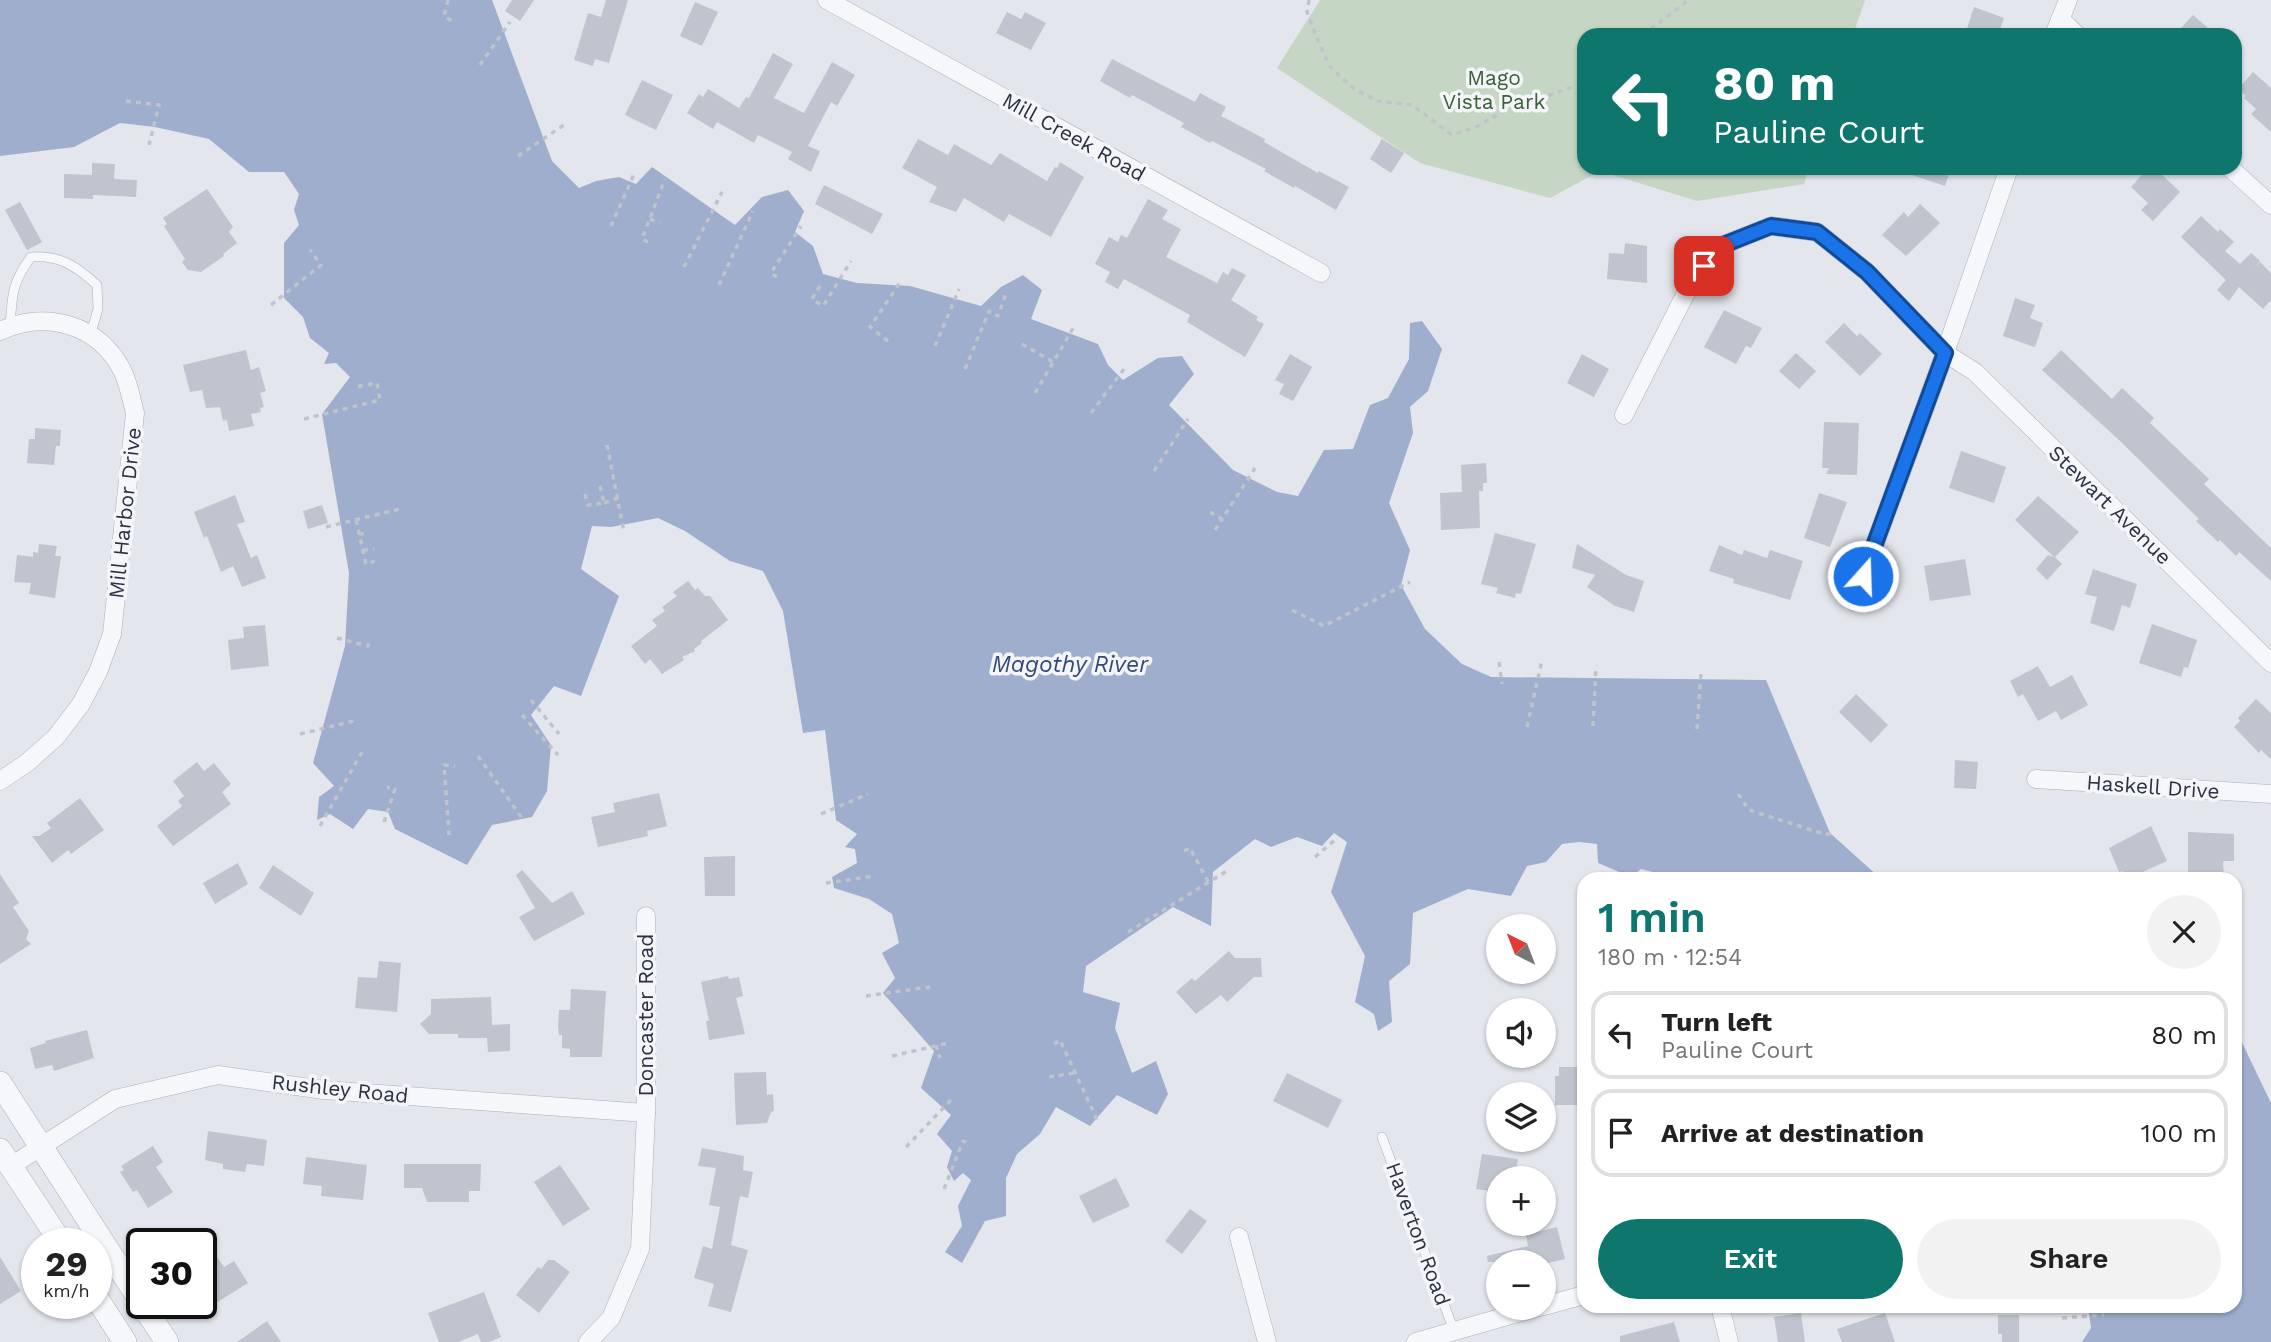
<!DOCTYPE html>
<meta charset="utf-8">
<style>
body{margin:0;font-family:"Work Sans",sans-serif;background:#f2f2f2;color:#222;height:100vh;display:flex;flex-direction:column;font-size:26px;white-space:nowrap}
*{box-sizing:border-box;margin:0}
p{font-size:23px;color:#767676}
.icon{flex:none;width:38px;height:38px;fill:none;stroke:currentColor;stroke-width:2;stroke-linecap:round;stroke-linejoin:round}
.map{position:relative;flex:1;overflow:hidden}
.sheet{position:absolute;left:1577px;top:872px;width:665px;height:441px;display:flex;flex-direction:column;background:#fff;border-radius:21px;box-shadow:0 2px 5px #0004}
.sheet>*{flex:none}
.guide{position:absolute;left:1577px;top:28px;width:665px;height:147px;border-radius:21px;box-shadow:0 2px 5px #0004;background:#0f766e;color:#fff;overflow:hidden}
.needle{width:46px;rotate:318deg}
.buttons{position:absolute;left:1486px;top:914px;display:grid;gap:14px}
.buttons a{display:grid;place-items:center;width:70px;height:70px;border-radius:50%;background:#fff;box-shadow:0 2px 5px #0004;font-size:35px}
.speed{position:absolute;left:21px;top:1228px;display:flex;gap:14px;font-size:35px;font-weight:700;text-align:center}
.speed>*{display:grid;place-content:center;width:91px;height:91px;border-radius:50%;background:#fff;box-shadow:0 2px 5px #0004;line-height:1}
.speed small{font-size:18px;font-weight:400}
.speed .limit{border:4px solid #111;border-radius:10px;background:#fff;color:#111}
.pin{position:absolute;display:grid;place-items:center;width:60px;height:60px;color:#fff;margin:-30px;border-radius:14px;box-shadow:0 4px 10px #0006}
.me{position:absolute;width:77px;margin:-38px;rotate:20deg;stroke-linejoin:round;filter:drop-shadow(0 0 5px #0008)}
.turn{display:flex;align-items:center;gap:24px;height:147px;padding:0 21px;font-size:32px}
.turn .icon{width:91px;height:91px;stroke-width:2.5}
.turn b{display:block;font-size:49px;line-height:60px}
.round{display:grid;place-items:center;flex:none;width:74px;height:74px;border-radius:37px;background:#f2f2f2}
.headline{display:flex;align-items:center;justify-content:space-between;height:119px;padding:0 21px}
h1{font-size:42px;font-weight:600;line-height:52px;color:#0f766e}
.primary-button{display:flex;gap:14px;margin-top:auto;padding:14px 21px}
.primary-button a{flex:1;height:80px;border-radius:42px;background:#0f766e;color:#fff;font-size:28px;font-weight:600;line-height:80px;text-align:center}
.primary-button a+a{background:#f2f2f2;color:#222}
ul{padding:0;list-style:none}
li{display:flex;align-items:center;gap:21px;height:88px;margin:0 14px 10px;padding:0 7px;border:4px solid #e0e0e0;border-radius:21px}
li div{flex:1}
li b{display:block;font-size:26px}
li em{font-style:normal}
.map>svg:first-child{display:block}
</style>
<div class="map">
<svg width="2271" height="1342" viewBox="0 0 2271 1342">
<rect width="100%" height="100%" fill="#e3e6ec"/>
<polygon fill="#c6d6c4" points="1320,0 1865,0 1853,35 1584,35 1584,168 1809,168 1804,184 1697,201 1600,171 1550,198 1420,163 1277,68"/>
<g fill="#9eaecc">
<polygon points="0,0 492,0 552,161 579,188 596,181 619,177 636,184 652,167 735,225 762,197 788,190 804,211 795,232 813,246 823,274 857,283 910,286 981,306 1001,287 1023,275 1042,290 1031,319 1098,344 1108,365 1123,380 1158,358 1182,356 1194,374 1169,405 1233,470 1277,492 1298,496 1324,450 1353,449 1370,405 1388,398 1409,359 1410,323 1422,321 1442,349 1428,391 1410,407 1413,433 1389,503 1410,550 1401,585 1425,629 1462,664 1491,677 1766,680 1830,833 1880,878 1652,878 1653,872 1641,869 1631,877 1598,863 1597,844 1579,842 1562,844 1546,862 1527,866 1511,896 1468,889 1413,913 1410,964 1389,981 1392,1022 1378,1031 1374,1014 1355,1002 1365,956 1331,892 1347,842 1334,833 1322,846 1297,837 1271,847 1255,839 1213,872 1211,926 1173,907 1086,966 1083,992 1120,1003 1115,1028 1132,1073 1156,1061 1168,1094 1157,1115 1117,1095 1090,1126 1056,1107 1040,1134 1017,1154 1006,1178 1006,1216 985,1221 962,1263 945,1252 962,1226 958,1206 971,1180 963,1173 954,1181 947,1167 952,1151 937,1134 951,1115 921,1088 934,1051 883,993 895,978 882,953 899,943 892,914 869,899 834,888 832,877 857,863 855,849 845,847 857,834 836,820 825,730 803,733 783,611 763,571 730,561 685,531 658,518 611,527 592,526 581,569 619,596 581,696 554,686 531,715 551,745 547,791 532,817 492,825 467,865 395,829 388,812 368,809 353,829 330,814 317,820 319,797 334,786 313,763 345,646 349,573 322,414 350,377 336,363 324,364 329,353 310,338 303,317 284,298 284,243 299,225 294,210 299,194 284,172 249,172 209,139 155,127 120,123 74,147 0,156"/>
<polygon points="2235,1028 2271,1103 2271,1342 2082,1342 2091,1328 2088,1306 2235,1306"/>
</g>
<g fill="#c0c4cf">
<polygon points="512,0 534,0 520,21 505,11"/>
<polygon points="606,0 628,0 609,63 595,59 593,66 574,60 588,13 601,17"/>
<polygon points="695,2 718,12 702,46 680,36"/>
<polygon points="1974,7 2004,18 1998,35 1965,35"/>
<polygon points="1007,12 1021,19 1025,12 1046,23 1031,50 996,33"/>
<polygon points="2193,15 2216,35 2175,35"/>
<polygon points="773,53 793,64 774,98 804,113 832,62 855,75 837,106 831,102 808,146 820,151 811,172 788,159 792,152 758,135 754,143 717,122 713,129 687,113 699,94 703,97 708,89 739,108 746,97 749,98"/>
<polygon points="1112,59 1195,102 1200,93 1209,98 1226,107 1221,116 1265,139 1264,142 1318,173 1319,171 1349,187 1336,210 1295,186 1294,188 1264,171 1266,169 1212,141 1210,143 1181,127 1184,123 1132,95 1130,98 1100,81"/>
<polygon points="2253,72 2271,88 2271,132 2251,114 2256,109 2244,98 2246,96 2238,89"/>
<polygon points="642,80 673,95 656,130 625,115"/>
<polygon points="918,139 948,155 954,144 991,165 1000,153 1047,181 1055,167 1057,168 1060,162 1084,177 1051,237 1009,214 1004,222 964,198 956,212 929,202 937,187 902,168"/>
<polygon points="1382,139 1404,153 1391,173 1370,159"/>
<polygon points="92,163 115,164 114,179 137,180 136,197 93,195 93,199 64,198 64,174 92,175"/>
<polygon points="1900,168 1951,168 1945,186 1900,171"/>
<polygon points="2148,168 2155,168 2180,192 2153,221 2141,210 2148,203 2131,187"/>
<polygon points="824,185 883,214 872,234 815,204"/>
<polygon points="207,189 233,227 229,232 237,243 223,254 224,256 201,272 188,270 182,262 185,259 164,226 167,224 163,218"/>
<polygon points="1148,199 1168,210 1162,219 1181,229 1166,257 1217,283 1223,272 1228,275 1232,268 1246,275 1231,300 1258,317 1256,320 1264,324 1245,357 1187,322 1190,315 1124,279 1118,289 1105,282 1110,272 1095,264 1109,237 1118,242 1121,235 1127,238"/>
<polygon points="20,202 42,242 27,250 5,210"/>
<polygon points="1920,204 1940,223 1906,256 1882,235 1904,212 1908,217"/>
<polygon points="2201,216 2218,232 2220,229 2234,242 2225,251 2240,264 2251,253 2260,261 2254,268 2260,262 2271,273 2271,300 2263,309 2239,287 2229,301 2217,290 2226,280 2181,237"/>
<polygon points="1625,243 1647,246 1647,283 1607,279 1609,253 1624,254"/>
<polygon points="2015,298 2035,305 2030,318 2043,323 2035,347 2003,336"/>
<polygon points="1724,310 1762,328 1751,348 1746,346 1736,364 1704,347"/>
<polygon points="1844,323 1857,336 1860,333 1882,354 1860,376 1825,342"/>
<polygon points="246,350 251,370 259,367 266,391 260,393 264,407 260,408 261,412 251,414 254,426 229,431 227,420 223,421 220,407 206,408 202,390 190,392 183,365"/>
<polygon points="2061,350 2112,399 2122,388 2154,418 2150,423 2209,479 2204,484 2271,548 2271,581 2239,552 2236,556 2220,540 2218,542 2196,521 2199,519 2118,439 2042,370"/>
<polygon points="1796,353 1816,371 1799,389 1779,371"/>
<polygon points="1290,354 1312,367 1293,401 1279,394 1284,384 1275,380"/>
<polygon points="1582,354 1609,369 1594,397 1567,383"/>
<polygon points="1824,422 1859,423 1857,475 1826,474 1829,468 1822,468"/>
<polygon points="35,428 61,430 60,446 56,446 54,465 27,463 29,439 35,439"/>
<polygon points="1961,451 2006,467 1994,503 1949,488"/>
<polygon points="1486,463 1487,483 1483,483 1483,491 1479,491 1480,528 1441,530 1440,493 1462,492 1461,465"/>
<polygon points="1819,493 1847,502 1830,547 1804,538"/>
<polygon points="235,495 245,522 237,524 251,558 257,555 266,578 242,587 233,566 221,572 207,536 204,538 194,512"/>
<polygon points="2038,496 2079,532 2055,557 2062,564 2047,580 2036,569 2048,555 2054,557 2015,520"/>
<polygon points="322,505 328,523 308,529 303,511"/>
<polygon points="1495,533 1536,544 1521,594 1516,593 1515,598 1496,593 1498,588 1481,584"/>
<polygon points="39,544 57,546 55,556 61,556 55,598 29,594 31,583 14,582 17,555 33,557 33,552 38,553"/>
<polygon points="1577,544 1626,575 1644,581 1634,612 1615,606 1587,587 1595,575 1572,568"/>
<polygon points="1719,545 1742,555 1744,550 1767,558 1770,550 1803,561 1790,600 1733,583 1734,579 1709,571"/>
<polygon points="1965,559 1971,595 1930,601 1924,566"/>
<polygon points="2093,569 2137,584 2130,608 2122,605 2114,631 2090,623 2097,597 2085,594"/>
<polygon points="688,581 695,590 698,588 705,596 710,596 728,620 701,641 702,643 694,649 695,651 682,657 684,660 662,674 650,659 645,664 631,646 657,626 652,620 665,611 662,607 677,596 673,592"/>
<polygon points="2152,624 2197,640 2188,668 2184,667 2181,677 2139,663"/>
<polygon points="265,625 269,666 231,670 228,640 244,638 243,627"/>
<polygon points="2038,666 2050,687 2072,675 2088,705 2061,720 2056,711 2038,721 2023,694 2018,697 2010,681"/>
<polygon points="1856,694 1888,725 1871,743 1839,712"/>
<polygon points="2256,699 2271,713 2271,759 2261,750 2259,753 2234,727 2240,721 2238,718"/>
<polygon points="1955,760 1978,762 1976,789 1954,788"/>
<polygon points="197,762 204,771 214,763 231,784 222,792 231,804 173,846 157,826 182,806 178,801 184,796 173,781"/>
<polygon points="659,793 667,826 647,831 648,836 598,847 591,817 615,812 613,803"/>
<polygon points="80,798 104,830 71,854 68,850 52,863 32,836 39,836 51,828 47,823"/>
<polygon points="2151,826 2167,861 2136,875 2135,873 2125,877 2123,871 2119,872 2109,848"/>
<polygon points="2188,832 2234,834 2234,861 2223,861 2224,876 2188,876"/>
<polygon points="735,856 735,896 705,896 704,857"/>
<polygon points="238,863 248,884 215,904 203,883"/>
<polygon points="273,865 314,893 301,916 259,888"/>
<polygon points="522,870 552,903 572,891 585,914 534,941 519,917 535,908 516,875"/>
<polygon points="0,874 19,903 13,907 29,931 26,939 31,944 0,964"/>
<polygon points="1229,951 1235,958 1261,958 1262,977 1254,977 1227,1002 1221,995 1196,1014 1176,992 1192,978 1195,981"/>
<polygon points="379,961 401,963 397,1012 355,1008 358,977 377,978"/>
<polygon points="728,976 729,979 739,977 743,996 736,998 745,1034 709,1040 706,1021 709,1021 701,982"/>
<polygon points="571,989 606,991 602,1057 570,1057 570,1049 562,1048 562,1035 559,1035 558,1027 559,1010 570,1010"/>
<polygon points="491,997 492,1025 510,1024 510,1051 488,1052 487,1038 458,1038 458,1034 429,1034 420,1024 431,1014 431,999"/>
<polygon points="87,1030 94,1058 54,1071 52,1065 35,1069 30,1048 46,1043 45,1041"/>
<polygon points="1559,1067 1584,1067 1584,1105 1555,1105 1555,1076 1559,1076"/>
<polygon points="766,1072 767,1095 773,1094 774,1111 771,1112 767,1123 736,1125 734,1073"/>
<polygon points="1287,1073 1342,1100 1328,1128 1273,1101"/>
<polygon points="208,1131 267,1140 264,1166 247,1164 245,1172 223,1169 223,1164 205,1160"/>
<polygon points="153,1146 163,1162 156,1167 173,1192 148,1208 137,1190 133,1192 120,1172 124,1170 121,1166"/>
<polygon points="702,1148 744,1156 743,1170 753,1172 748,1198 740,1196 731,1245 748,1250 731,1312 708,1306 714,1284 694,1278 703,1246 712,1249 720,1207 709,1205 716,1168 698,1166"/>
<polygon points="1482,1154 1518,1159 1515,1178 1498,1178 1498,1192 1476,1189"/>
<polygon points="306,1157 367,1165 363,1200 321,1196 322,1186 303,1184"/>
<polygon points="404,1164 481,1164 480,1191 469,1191 469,1202 427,1202 422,1188 404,1188"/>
<polygon points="560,1165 590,1209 563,1226 534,1182"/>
<polygon points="1116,1178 1130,1206 1093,1223 1079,1196"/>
<polygon points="1190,1209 1207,1221 1182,1254 1165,1241"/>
<polygon points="1557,1227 1565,1259 1544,1264 1544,1262 1488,1262 1487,1256 1528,1246 1526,1235"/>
<polygon points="201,1234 224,1267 234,1261 248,1283 208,1308 201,1298"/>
<polygon points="0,1257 21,1291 0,1304"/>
<polygon points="548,1260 554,1260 570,1272 539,1313 516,1295 538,1267 541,1269"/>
<polygon points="484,1292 501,1337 489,1342 481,1342 478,1334 458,1342 439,1342 428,1313"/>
<polygon points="1801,1313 1805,1342 1778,1342 1774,1317"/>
<polygon points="1885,1313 1895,1342 1842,1342 1837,1329"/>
<polygon points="1998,1315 2019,1315 2019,1342 2002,1342 2002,1334 1998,1334"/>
<polygon points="267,1321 281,1342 237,1342"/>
<polygon points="1674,1322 1680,1342 1620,1342 1620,1336"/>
</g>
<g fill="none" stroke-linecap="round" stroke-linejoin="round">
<defs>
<g id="service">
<path d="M10 327C12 296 12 282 31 257 60 255 76 266 97 285L98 309 91 333"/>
<polyline points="1382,1137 1454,1331"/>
</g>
<g id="minor">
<polyline points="827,0 1321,273"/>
<polyline points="2060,19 2077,35"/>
<polyline points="2054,35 2068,0"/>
<polyline points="2230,168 2271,205"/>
<path d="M0 331C46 310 98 324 122 370 129 384 131 398 135 413L112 634 98 672 81 704 56 737 28 762 0 781"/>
<polyline points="1624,415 1690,285 1718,247 1771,226 1817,232 1867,272 1945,353 1975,372 2271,663"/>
<polyline points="1854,601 1945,353 2009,168"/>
<polyline points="2036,779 2271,794"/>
<polyline points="646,1113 646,916"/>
<polyline points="11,1166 115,1099 218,1075 324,1090 646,1113 640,1249 611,1318 588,1342"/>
<polyline points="1239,1237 1267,1342"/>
<polyline points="1544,1306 1584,1295"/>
<polyline points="1720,1306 1729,1342"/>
<polyline points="1416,1342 1539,1307"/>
</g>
<g id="tertiary">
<polyline points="0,1083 142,1303"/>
<polyline points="0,1150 62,1244"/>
<polyline points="96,1297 125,1342"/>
<polyline points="142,1304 167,1342"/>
</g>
</defs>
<use href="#service" stroke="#acafba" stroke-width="10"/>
<use href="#minor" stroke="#acafba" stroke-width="19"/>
<use href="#tertiary" stroke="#acafba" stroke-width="24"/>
<g stroke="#c1c3cb" stroke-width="3.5" stroke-dasharray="5 5" stroke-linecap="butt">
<polyline points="448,0 444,16 452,21"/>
<polyline points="1309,0 1307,12 1316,36 1330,67 1353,88 1377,101 1412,105 1452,135 1476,127 1510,108 1579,85 1584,81"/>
<polyline points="1643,35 1689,0"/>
<polyline points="480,65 510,22"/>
<polyline points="126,101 159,105 149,145"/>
<polyline points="518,156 564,125"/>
<polyline points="650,219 660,223"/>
<polyline points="611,226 634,174"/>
<polyline points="648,242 642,239 665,179"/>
<polyline points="684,267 722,192"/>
<polyline points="777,277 771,273 801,226"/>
<polyline points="719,285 753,211"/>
<polyline points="820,286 812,299 823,306 851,261"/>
<polyline points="271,305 321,265 310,250"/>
<polyline points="888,341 870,327 901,281"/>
<polyline points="1022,344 1053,362"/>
<polyline points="935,346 959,289"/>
<polyline points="965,369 989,311 998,316 1007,291"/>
<polyline points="1035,393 1075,325"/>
<polyline points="1091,413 1127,365"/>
<polyline points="304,419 380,400 377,383 355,387"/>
<polyline points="607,445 624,532"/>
<polyline points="1154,471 1188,419"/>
<polyline points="585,494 588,505 604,503 599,482"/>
<polyline points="604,503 618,498"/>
<polyline points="1210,512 1222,519 1255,468"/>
<polyline points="356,520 366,564 375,561"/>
<polyline points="326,527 400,509"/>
<polyline points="1215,530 1222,519"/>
<polyline points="359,534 369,533"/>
<polyline points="363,550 374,549"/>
<polyline points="1292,610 1324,626 1410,582"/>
<polyline points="337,638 368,646 370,638"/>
<polyline points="1499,662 1502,684"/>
<polyline points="531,700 559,734"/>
<polyline points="522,715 558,755"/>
<polyline points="1593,726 1596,666"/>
<polyline points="1527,727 1542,660"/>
<polyline points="1697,729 1701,673"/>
<polyline points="300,734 354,721"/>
<polyline points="478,756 524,821"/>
<polyline points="1738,794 1749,810 1824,834 1835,834"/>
<polyline points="821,814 868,794"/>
<polyline points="384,822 395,789 387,787"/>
<polyline points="320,826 362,752"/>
<polyline points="449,835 444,765 455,766"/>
<polyline points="1184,851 1190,848 1210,885"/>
<polyline points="1315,857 1336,839"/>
<polyline points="826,883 875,876"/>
<polyline points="1128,932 1230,869"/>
<polyline points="866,996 930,987"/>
<polyline points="1054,1044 1060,1040 1098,1122"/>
<polyline points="936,1045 940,1058"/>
<polyline points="892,1056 948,1043"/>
<polyline points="1049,1077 1074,1073"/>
<polyline points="906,1147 951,1100"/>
<polyline points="944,1189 963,1141 970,1143"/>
<polyline points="2062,1318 2104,1315"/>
</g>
<use href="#service" stroke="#f6f7fa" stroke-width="9"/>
<use href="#minor" stroke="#f6f7fa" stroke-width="18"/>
<use href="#tertiary" stroke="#f6f7fa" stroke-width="23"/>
</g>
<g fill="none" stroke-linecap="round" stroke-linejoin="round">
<defs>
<polyline id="route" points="1704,266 1718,247 1771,226 1817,232 1867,272 1945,353 1863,576"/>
</defs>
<use href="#route" stroke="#114b97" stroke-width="18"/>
<use href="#route" stroke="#1a73e8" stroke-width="12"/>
</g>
<g text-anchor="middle" stroke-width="7" stroke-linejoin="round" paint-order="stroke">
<g font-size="21" fill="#3a6137" stroke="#f3f5f9">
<text x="1494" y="85">Mago<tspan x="1494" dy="24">Vista Park</tspan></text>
</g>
<g font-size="21" fill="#2b3045" stroke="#f3f5f9">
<text transform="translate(1074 137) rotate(29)" y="7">Mill Creek Road</text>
<text transform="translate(2110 505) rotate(44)" y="7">Stewart Avenue</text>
<text transform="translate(125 513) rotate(-84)" y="7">Mill Harbor Drive</text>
<text transform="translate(2153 787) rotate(4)" y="7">Haskell Drive</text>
<text transform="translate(646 1015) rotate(-90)" y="7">Doncaster Road</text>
<text transform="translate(340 1089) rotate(6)" y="7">Rushley Road</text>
<text transform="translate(1418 1234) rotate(70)" y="7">Haverton Road</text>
</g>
<g font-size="23" font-style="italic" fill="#33497a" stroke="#f3f5f9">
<text x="1070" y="672">Magothy River</text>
</g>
</g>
</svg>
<div class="buttons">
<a><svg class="needle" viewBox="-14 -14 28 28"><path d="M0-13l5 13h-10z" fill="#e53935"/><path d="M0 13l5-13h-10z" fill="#767676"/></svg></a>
<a><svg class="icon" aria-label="sound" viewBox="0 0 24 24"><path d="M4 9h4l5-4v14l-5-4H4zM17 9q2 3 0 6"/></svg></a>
<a><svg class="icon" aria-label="layers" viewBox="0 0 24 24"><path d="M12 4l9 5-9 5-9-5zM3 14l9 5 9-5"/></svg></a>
<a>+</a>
<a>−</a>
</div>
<div class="speed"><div>29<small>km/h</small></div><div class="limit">30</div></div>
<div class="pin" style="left:1704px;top:266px;background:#d93025"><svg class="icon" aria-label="arrive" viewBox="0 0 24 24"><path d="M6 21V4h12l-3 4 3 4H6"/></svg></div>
<svg class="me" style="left:1863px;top:576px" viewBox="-20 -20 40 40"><circle r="17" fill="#1a73e8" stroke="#fff" stroke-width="3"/><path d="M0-11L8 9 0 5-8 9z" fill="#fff"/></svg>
<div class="guide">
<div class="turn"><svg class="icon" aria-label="left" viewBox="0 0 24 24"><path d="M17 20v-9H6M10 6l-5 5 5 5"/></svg><div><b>80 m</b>Pauline Court</div></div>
</div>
<section class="sheet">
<div class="headline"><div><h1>1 min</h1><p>180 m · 12:54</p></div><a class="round"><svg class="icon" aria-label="close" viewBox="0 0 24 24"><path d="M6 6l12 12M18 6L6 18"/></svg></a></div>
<ul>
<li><svg class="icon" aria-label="left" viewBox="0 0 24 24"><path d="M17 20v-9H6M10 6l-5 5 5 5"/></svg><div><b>Turn left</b><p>Pauline Court</p></div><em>80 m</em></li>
<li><svg class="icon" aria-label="arrive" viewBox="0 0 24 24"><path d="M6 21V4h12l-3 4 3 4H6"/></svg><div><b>Arrive at destination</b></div><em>100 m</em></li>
</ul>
<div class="primary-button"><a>Exit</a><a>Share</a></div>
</section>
</div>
